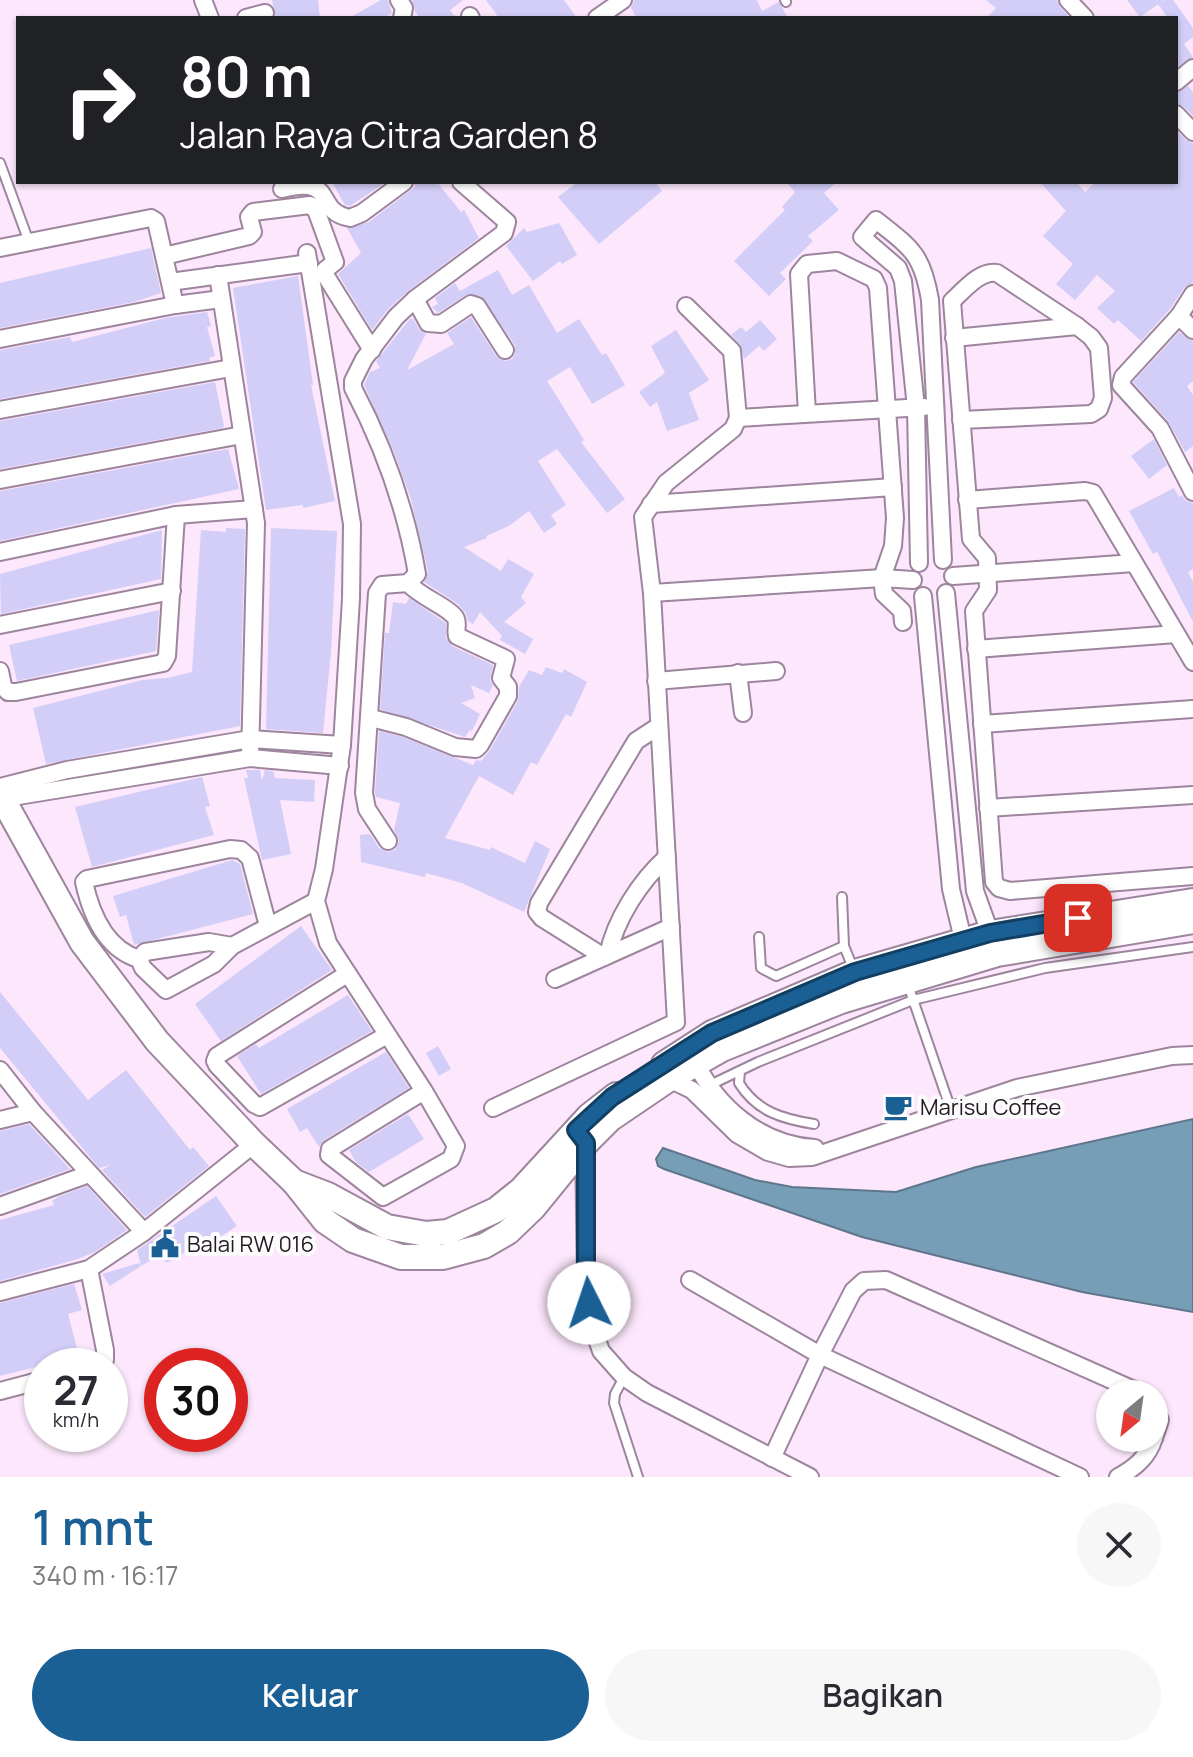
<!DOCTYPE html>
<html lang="id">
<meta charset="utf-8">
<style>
body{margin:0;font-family:Manrope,sans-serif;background:#f7f7f7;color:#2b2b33;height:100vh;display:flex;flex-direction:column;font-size:30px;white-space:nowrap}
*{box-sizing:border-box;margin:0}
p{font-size:26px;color:#7c7c81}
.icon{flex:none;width:44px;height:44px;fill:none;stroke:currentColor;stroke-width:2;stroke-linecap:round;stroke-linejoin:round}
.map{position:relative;height:1477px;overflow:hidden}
.side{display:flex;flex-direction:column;background:#fff;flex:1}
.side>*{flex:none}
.guide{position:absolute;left:16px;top:16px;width:1162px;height:168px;border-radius:0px;box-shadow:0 2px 6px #0004;background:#202124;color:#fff;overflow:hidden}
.needle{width:52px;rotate:209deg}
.tools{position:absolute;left:1096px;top:1380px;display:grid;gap:16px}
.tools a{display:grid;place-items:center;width:72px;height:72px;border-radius:50%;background:#fff;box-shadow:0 2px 6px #0004;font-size:40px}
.speed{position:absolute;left:24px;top:1348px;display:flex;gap:16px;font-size:40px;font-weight:700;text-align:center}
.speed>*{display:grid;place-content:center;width:104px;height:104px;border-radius:50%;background:#fff;box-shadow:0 2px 6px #0004;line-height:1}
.speed small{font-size:20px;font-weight:400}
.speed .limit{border:12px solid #d22;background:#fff;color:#111}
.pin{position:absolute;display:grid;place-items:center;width:68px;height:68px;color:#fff;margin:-34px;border-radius:16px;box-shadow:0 4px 12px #0006}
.me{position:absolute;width:88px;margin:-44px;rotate:356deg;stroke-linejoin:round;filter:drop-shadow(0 0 6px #0008)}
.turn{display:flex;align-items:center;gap:28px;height:168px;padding:0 32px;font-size:36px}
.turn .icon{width:104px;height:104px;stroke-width:2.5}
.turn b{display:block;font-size:56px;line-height:68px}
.round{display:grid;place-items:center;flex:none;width:84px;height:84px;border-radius:42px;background:#f7f7f7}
.summary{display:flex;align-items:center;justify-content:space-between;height:136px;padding:0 32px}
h1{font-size:48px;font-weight:600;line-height:60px;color:#1a6095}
.button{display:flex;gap:16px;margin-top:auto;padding:16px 32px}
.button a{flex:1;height:92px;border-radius:48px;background:#1a6095;color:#fff;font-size:32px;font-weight:600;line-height:92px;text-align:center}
.button a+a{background:#f7f7f7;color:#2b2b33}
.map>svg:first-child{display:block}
</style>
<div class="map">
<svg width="1193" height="1477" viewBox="0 0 1193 1477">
<rect width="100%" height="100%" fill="#fce7fc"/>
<polygon fill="#779eb7" stroke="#5e768b" stroke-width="2" points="1193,1119 1193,1312 1082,1292 862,1237 664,1169 658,1166 656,1159 663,1148 755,1180 792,1187 896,1192 976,1167"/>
<g fill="#d3cef7">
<polygon points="272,0 318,0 320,18 276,18"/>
<polygon points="381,0 388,0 392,13 384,18 349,18"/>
<polygon points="412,0 463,0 450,10 456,18 420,18 415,11"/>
<polygon points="486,0 564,0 577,18 499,18"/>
<polygon points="634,0 757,0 762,11 779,2 788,18 637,18 631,8"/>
<polygon points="986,0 1057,0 1060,7 1070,18 986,18 996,8"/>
<polygon points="1127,0 1164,0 1140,17"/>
<polygon points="1165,0 1173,0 1193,28 1193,37 1184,44 1193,57 1176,68 1176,18 1168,18 1158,4"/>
<polygon points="1188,86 1193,92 1193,116 1183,106 1176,103 1176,93"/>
<polygon points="1176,130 1186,140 1193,143 1193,283 1184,288 1170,309 1141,341 1118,320 1114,324 1097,308 1115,291 1097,275 1075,300 1056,284 1073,264 1043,236 1066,211 1040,182 1076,182 1085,192 1095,182 1176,182"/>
<polygon points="332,182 382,182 383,184 350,206 345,205"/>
<polygon points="415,182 437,182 461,212 464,210 479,238 408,291 388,309 372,330 338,274 361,253 347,228 369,222 415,187"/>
<polygon points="578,182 655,182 662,191 599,244 558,197"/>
<polygon points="786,182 837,182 824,193 839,210 808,236 813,241 780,273 786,279 769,296 734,261 785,210 782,207 795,192"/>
<polygon points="559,223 577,255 562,264 560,261 533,281 506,246 524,228 527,232"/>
<polygon points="151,248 161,293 134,302 0,328 0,283"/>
<polygon points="498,270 512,295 529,285 557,333 579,319 602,355 606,353 625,385 592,404 570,367 547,381 584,440 581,442 625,499 607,513 557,449 538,461 566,505 551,515 557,524 544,533 529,511 509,526 486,536 487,538 464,547 501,571 508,559 534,574 521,597 526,603 504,622 533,639 525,654 500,640 502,636 480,612 473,624 468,621 465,612 458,604 424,582 428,572 411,499 394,452 364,385 370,372 380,368 376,361 410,319 413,319 419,329 426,334 407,370 454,344 447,333 471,317 496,356 505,361 512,359 515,354 515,345 481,296 466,295 438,313 432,307 438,304 435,298 455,283 460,291"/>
<polygon points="298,276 313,385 311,385 335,501 303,508 303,505 266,510 233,288"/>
<polygon points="207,312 211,326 207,327 215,356 209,358 210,361 0,399 0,350 70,337 72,342 165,318"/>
<polygon points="760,320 777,339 764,351 759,346 744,359 740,344 731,335 741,327 746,332"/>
<polygon points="676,330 709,380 689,393 699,420 667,431 657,402 650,407 639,392 665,373 651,346"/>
<polygon points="1179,332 1193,341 1193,381 1187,386 1193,395 1193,446 1185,452 1168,421 1133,382"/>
<polygon points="215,382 224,426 222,428 0,469 0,421"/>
<polygon points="1154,439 1167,465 1149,479 1131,456"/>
<polygon points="228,449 239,489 0,541 0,491"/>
<polygon points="1174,488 1179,497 1182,495 1186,501 1193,503 1193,569 1188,572 1193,582 1193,622 1157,552 1153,554 1129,511"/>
<polygon points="226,528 245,529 240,726 46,764 33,708 142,680 167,678 192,672 201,530 226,532"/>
<polygon points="271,528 337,531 331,652 323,733 266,729"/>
<polygon points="162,530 161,579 1,614 0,574"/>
<polygon points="409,598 446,623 446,638 452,646 493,665 490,680 493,685 489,693 471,685 475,698 461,703 480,714 472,731 470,730 465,737 380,709 385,633 389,633 393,602 406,604"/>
<polygon points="159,610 156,651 17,681 9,645"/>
<polygon points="546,667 562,673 564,669 587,682 571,717 566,714 537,765 531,762 513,795 479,776 445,838 490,850 491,847 525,863 535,841 550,849 524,912 462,883 426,873 425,877 361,862 360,835 370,834 379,848 388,852 395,850 399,841 394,830 400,803 376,797 375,792 379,731 403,737 473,765 476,760 481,761 490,750 518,701 519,687 529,670 542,675"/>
<polygon points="246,770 260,770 262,781 265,770 273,771 275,778 315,780 314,802 280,800 291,854 262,860 244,778 248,778"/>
<polygon points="202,777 210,806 205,807 214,835 92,867 75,807"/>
<polygon points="232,860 240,864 253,914 134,945 126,915 120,917 113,896"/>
<polygon points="301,926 332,970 221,1041 195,1004"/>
<polygon points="0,992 88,1100 126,1070 190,1150 193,1147 209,1166 145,1217 102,1170 110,1165 99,1168 0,1048"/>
<polygon points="348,995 372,1031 261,1094 237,1056 256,1044 259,1048"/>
<polygon points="438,1046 451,1069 439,1076 426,1053"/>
<polygon points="386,1052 409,1088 324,1140 319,1147 307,1128 300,1132 287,1109"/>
<polygon points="408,1114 424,1139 369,1172 356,1162 349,1150"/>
<polygon points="29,1124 70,1169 0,1194 0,1131"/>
<polygon points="87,1186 127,1230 95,1252 78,1259 0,1281 0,1220 54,1205 52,1201 60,1196"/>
<polygon points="216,1196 237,1226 208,1245 205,1241 166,1263 161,1254 141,1266 137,1250"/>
<polygon points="139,1263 141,1266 110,1286 102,1274"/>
<polygon points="74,1284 82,1310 68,1314 79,1356 0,1376 0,1303"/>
</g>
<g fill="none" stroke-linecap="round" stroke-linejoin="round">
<defs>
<g id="lane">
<polyline points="785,0 786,2"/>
<polyline points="0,163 29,242"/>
<polyline points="842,897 844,946 853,968"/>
<polyline points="759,937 761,968 776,976 844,946"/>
<polyline points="907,982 951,1110"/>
<path d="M740 1071 739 1083C757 1112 783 1119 814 1124"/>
<polyline points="710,1085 758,1062 913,1000 1045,968 1193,947"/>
<polyline points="624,1377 615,1394 614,1403 638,1477"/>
</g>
<g id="street">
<polyline points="203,0 210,18"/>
<polyline points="399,0 404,8 402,18"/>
<polyline points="1068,0 1085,18"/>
<polyline points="470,16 471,18"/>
<polyline points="246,18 265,13"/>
<polyline points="597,18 623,0"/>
<polyline points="1176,82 1193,68"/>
<polyline points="1176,114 1193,132"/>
<path d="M282 189C339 175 312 211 350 218L362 213 404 182"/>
<polyline points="0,248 151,218 156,221 175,305"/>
<polyline points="307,253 352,524 351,599 342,745 324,869 316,901 328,943 424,1091 456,1146 451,1159 383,1197 329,1155 330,1149 424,1091"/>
<polyline points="164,256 249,236 253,232 249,217 253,212 310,205 316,210 335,262 325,270 324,273 372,350"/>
<polyline points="218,275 256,523 250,758"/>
<polyline points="170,282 309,263"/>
<polyline points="1193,294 1179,316 1123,377 1121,385 1160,428 1193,492"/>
<polyline points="415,299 428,323 441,324 471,304 477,306 505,350"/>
<polyline points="1179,316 1193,330"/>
<path d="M1077 326 997 273C980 270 964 290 952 301L971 539 987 558 988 590 974 611 994 882 999 888 1010 891 1193 876"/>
<polyline points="954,338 1077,326 1091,337 1099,348 1103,398 1099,409 1091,414 961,420"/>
<polyline points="0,339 175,305 221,299"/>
<polyline points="0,410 231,368"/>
<polyline points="807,413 799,274 807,264 837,261 874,279 878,288 895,518 893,546 882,578 884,594 902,611 903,622"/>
<polyline points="738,418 924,407"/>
<polyline points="0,480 242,435"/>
<polyline points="967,500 1085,491 1093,493 1193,662"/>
<polyline points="651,504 893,487"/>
<polyline points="0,552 176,515 254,509"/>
<path d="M919 563 916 408 903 281 898 268 862 237 876 220C911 248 922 253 930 300L943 560"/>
<polyline points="953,576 1134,563"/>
<polyline points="652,593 882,578 913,580"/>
<polyline points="946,593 975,891 993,941"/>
<polyline points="923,596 951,889 965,948"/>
<polyline points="0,625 172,591"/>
<polyline points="976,649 1176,634"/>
<polyline points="0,671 3,686 8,692 16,692 163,663 167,656 176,515"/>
<polyline points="738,673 743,713"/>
<polyline points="656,681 776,671"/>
<path d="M371 718 406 727 455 747 476 749 480 745 508 696V687L501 678 506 659 457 636C455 629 459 623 455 617 447 606 420 597 408 583"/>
<polyline points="982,724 1193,709"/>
<polyline points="0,787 67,770 250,739 342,745"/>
<polyline points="0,799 250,758 340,766"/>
<polyline points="988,808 1193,795"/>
<path d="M388 841 367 809 364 793 377 593 382 585 408 583 417 574C406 509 384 447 353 388V381L364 359 396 317 415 299 504 233 507 222 461 182"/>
<path d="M268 926 250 858 241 850 230 849 87 879 84 882C91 914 106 949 139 959L143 968 166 990 214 964 232 946 316 901"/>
<path d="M608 955C615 920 640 881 667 857"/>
<polyline points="604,957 542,918 537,912 539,903 636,741 659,726"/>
<polyline points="139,959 145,952 209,942 232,946"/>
<polyline points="347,974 217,1056 215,1061 217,1065 254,1104 260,1107 387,1035"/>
<polyline points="555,979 671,927"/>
<path d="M693 1057C715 1106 760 1145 815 1148"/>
<polyline points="0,1070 33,1112 144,1232"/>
<polyline points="669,1079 692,1090 737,1134 768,1152 789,1158 812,1157 1017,1088 1172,1056 1193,1055"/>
<polyline points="493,1108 676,1022 652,593 643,517 666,483 733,429 738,418 732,351 686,306"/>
<polyline points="0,1120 33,1112"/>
<polyline points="584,1141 586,1284 591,1322 601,1351 624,1377 647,1393 810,1477"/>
<polyline points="0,1206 89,1174"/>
<polyline points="89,1269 105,1350 105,1360 99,1366"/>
<polyline points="690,1280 820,1355 1080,1477"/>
<polyline points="0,1292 89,1269 144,1232 254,1144"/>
<polyline points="0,1391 42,1380"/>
<polyline points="1154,1408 1160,1420 1154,1438"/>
<polyline points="772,1458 820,1355 853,1291 864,1281 886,1280 1143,1394"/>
<path d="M1118 1477C1135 1468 1148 1457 1154 1438"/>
</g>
<g id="secondary">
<polyline points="0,794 82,942 157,1041 254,1144 294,1182 325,1221 353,1240 401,1257 443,1257 484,1246 508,1232 534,1207 586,1143 610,1119 669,1079 722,1049 841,1001 997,954 1193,921"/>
<polyline points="664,1064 712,1033 855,972 990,933 1193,901"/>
<polyline points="294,1182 328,1195 387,1227 426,1234 448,1232 496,1210 521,1190 589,1116 616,1095"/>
</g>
</defs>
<use href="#lane" stroke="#9d859d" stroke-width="12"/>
<use href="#street" stroke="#9d859d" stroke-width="20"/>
<use href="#secondary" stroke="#9d859d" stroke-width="28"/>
<use href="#lane" stroke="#fff" stroke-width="8"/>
<use href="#street" stroke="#fff" stroke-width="16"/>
<use href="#secondary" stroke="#fff" stroke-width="24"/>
</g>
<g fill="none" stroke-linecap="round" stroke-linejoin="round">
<defs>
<polyline id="route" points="589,1303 586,1284 586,1143 576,1130 612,1097 712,1033 855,972 990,933 1078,918"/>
</defs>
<use href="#route" stroke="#113e61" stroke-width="20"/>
<use href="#route" stroke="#1a6095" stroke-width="14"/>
</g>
<defs>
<symbol id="cafe-bare" viewBox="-9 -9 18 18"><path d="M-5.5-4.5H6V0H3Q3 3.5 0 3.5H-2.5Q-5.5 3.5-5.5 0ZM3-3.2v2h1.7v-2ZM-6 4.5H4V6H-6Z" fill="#1a6095" stroke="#fcfcfc" stroke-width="2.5" paint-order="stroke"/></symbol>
<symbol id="civic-bare" viewBox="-9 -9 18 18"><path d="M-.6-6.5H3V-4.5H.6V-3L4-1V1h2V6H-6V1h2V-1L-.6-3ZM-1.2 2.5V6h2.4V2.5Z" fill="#1a6095" stroke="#fcfcfc" stroke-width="2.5" paint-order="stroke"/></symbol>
</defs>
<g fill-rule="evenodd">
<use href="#cafe-bare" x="878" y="1087" width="40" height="40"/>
<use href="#civic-bare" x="145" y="1224" width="40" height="40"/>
</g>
<g text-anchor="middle" stroke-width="8" stroke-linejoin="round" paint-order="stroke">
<g font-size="22" fill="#221923" stroke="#fcfcfc" text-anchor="start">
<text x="920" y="1115">Marisu Coffee</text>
<text x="187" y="1252">Balai RW 016</text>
</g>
</g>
</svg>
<div class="tools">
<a><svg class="needle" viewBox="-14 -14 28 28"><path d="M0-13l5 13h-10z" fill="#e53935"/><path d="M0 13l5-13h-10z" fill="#7c7c81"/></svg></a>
</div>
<div class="speed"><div>27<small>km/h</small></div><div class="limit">30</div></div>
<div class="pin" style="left:1078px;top:918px;background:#d93025"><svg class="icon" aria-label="arrive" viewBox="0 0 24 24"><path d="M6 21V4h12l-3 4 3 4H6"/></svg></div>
<svg class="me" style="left:589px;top:1303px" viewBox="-20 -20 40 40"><circle r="19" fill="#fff"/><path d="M0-13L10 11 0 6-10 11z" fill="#1a6095"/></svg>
<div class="guide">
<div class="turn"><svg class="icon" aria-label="right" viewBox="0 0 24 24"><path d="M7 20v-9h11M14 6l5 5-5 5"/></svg><div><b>80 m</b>Jalan Raya Citra Garden 8</div></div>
</div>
</div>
<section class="side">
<div class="summary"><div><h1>1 mnt</h1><p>340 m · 16:17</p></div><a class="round"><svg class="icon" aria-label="close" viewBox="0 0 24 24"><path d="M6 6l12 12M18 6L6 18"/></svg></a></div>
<div class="button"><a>Keluar</a><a>Bagikan</a></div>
</section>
